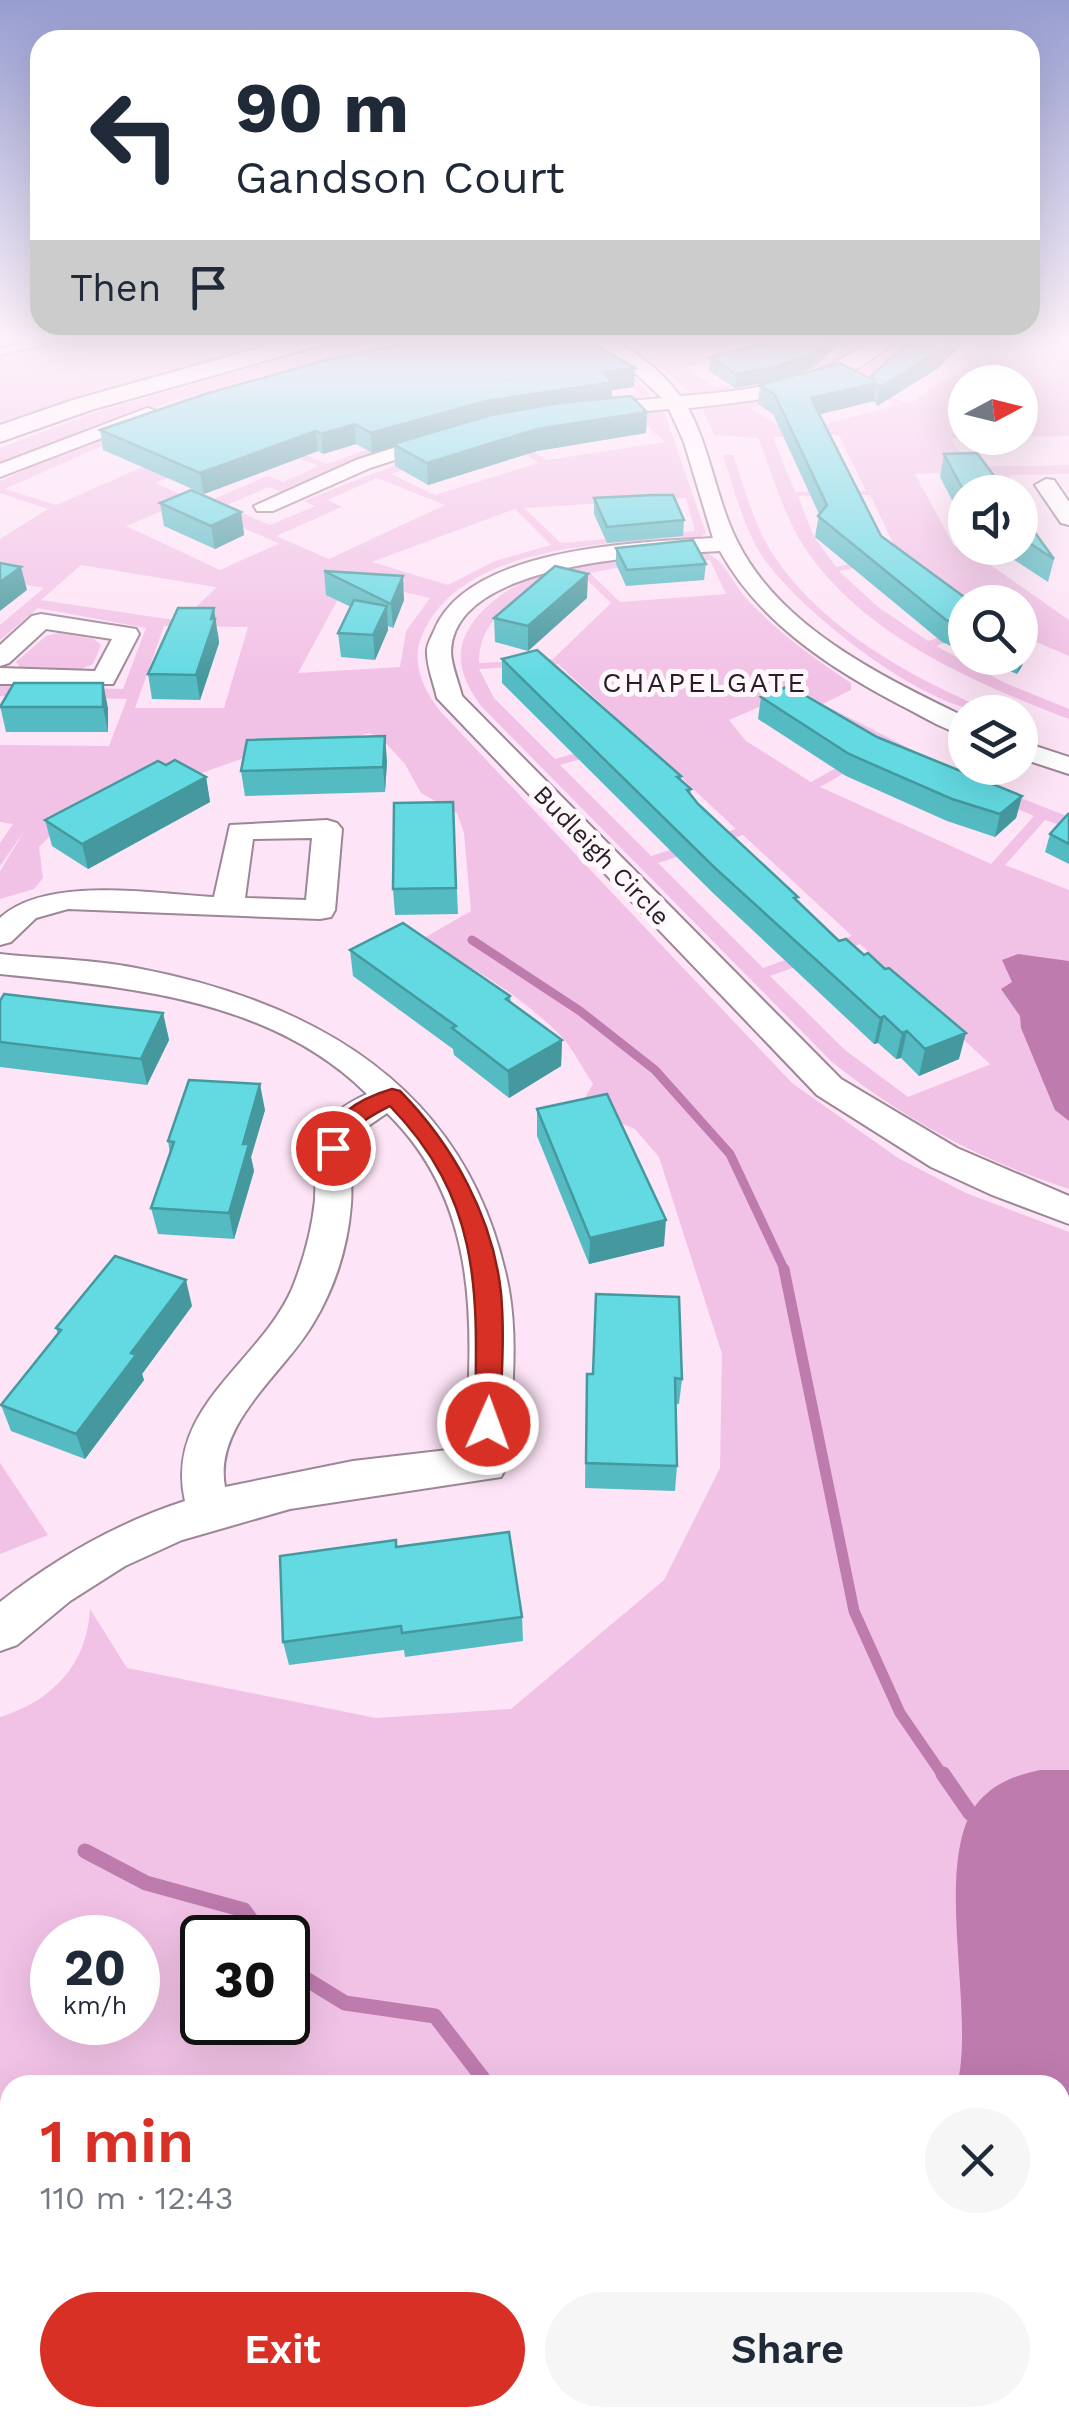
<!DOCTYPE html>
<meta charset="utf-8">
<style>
body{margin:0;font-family:"Work Sans",sans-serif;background:#f6f6f7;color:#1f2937;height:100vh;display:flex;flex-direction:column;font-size:38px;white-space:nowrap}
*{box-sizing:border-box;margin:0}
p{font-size:32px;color:#747a83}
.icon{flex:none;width:55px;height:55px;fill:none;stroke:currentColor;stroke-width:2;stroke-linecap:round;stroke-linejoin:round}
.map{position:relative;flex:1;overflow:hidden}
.side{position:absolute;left:0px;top:2075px;width:1070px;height:352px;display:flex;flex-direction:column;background:#fff;border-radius:30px 30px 0 0;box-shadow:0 10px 40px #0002}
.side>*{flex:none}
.banner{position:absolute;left:30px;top:30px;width:1010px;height:305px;border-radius:30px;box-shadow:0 10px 40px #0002;background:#fff;color:#1f2937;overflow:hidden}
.needle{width:65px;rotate:83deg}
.tools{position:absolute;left:948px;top:365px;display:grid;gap:20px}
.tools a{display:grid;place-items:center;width:90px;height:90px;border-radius:50%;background:#fff;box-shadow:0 10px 40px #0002;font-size:50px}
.speed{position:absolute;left:30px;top:1915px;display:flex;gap:20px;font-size:50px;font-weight:700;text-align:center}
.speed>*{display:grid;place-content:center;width:130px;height:130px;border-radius:50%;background:#fff;box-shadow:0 10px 40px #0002;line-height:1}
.speed small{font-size:25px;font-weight:400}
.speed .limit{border:5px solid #111;border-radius:15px;background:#fff;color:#111}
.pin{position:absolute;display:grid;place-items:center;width:85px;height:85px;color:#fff;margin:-42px;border:5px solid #fff;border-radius:50%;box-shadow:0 2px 10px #0007}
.me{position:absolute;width:110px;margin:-55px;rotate:2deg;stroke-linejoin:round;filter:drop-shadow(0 0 8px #0008)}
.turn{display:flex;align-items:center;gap:35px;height:210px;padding:0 40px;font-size:45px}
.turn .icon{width:130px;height:130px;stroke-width:2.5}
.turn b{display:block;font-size:70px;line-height:85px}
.then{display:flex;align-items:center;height:95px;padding:0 40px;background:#0003;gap:20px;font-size:38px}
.round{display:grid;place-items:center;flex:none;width:105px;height:105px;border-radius:52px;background:#f6f6f7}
.head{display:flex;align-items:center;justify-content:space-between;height:170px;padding:0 40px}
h1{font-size:60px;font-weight:600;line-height:75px;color:#d93025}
.action{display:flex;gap:20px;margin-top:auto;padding:20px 40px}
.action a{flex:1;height:115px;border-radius:60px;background:#d93025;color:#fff;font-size:40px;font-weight:600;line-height:115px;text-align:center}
.action a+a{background:#f6f6f7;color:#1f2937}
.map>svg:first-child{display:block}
</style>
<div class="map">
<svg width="1069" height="2426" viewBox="0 0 1069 2426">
<rect width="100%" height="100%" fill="#fde4f6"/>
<g fill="#f2c2e6" fill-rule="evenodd">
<polygon points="0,337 314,337 0,430"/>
<path d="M359 337H428C281 368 138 405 0 465V448L99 411Z"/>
<path d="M482 337H506L442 352 473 371 574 349 557 337C593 337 627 369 651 395L454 430 375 454 281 492 269 487 225 506 270 525 315 506 304 501C424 450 524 424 654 410L664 412 706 533 699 538C617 542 470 543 426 627 409 657 420 685 440 711L792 1083 898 1158 966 1193 1069 1232V2426H443L436 2418H1060V2085H10V2115L0 2122V1717C52 1701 87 1665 90 1609L127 1668 376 1718 511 1709 664 1580 720 1468 722 1354 659 1157 635 1129 597 1114 576 1113 593 1084C582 1068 572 1046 558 1033 522 998 461 954 412 945L471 911 464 833 457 813 421 793 405 764 382 739 369 733 311 750 258 753 196 775 95 800 79 807 39 847 43 878 34 889 0 899V871L25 830 0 866V843L13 824 0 822V745L109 746 127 699 0 696V686L123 689 146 628 38 608 0 640V625L44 588 0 580V539L48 509 0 493V481C154 409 317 373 482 337ZM435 352 466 372 359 397 327 378ZM616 369 640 394 524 408 496 384ZM319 378 350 399 246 429 208 409ZM488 385 516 410 408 436 367 413ZM200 411 238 431 164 458 119 440ZM360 416 399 438 327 464 278 444ZM638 417 665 442 547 460 513 437ZM505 438 538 463 435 495 391 474ZM258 441 319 466 283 482 268 476 202 504 155 483ZM111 442 156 461 56 505 5 489ZM377 478 445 505 329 559 276 536 342 507 328 500ZM686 498 695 531 561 543 524 508ZM184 502 278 543V544L220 570 126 526ZM515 509 551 545 495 561 448 585 372 562ZM81 565 216 587V588L181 621 41 600ZM349 579 430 598 406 631 400 667 298 673ZM164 626 248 627 224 708H135ZM52 1938H138V2022H52ZM202 1938H288V2022H202Z"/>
<path d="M627 337H788L781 344 830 359 862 337H876C831 380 759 388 700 395L690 393 647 355 621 346 622 339ZM777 346 824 362 718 388 683 368Z"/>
<path d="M908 337H923L914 347C948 353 967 365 993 337H1069V436L1020 437V382H965V438H999L951 439 968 467 1069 465V474L1009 475 1019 492H998L984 471 915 474 954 546 982 548 969 550 1069 620V656L1020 635V602H966L907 557 839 571 877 606 928 641 965 629V635L936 646 1005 683 1069 709V719C975 683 866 637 807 551 784 518 773 475 758 438L714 435 703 410 708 406C779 399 855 387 908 337ZM911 350 961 358 968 365 909 404 855 383ZM849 385 900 404 792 433 750 408ZM839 435 866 491 795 492 773 437ZM870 495 898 553 836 567 813 535 798 496Z"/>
<path d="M723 455H733C745 489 754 526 774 556 823 630 913 678 992 712 928 713 797 609 762 556 743 526 734 489 723 455Z"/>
<path d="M706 553C724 559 733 584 747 599 777 632 814 658 851 683V690L823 704 953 771 1069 817V828L1045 820 1005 865 1069 890V1189C982 1161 903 1119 832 1062L481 706C461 679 451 651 474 621 525 555 631 558 706 553ZM710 560 726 594 620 602 590 573 632 565ZM581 574 611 603 553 659 479 663C479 606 537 591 581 574ZM558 664 636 736 555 759 494 698 479 669ZM787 695 874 747 811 782 746 741 729 720ZM642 741 736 829 651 856 560 765ZM883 751 1034 816 991 864 820 787ZM743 835 852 936 763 968 658 863ZM860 944 990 1064 989 1065 908 1097 845 1050 770 976Z"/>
<polygon points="59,633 94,639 101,645 93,664 81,669 20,667 16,662 46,636"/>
<polygon points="0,1463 48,1535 0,1554"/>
<polygon points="218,2418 386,2418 377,2426 214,2426"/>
</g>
<g fill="#be7bae">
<polygon points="1018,954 1069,961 1069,1121 1055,1110 1021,1028 1020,1016 1001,989 1012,982 1002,960"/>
<path d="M1040 1770H1069V2238H1060V2085H957C977 2010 927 1846 985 1795 1001 1780 1019 1775 1040 1770Z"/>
</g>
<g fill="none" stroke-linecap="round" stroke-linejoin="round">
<polyline stroke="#be7bae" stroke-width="9" points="472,940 580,1011 655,1070 730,1154 785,1271"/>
<polyline stroke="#be7bae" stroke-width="11" points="784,1269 854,1611 900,1713 944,1777"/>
<g stroke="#be7bae" stroke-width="15">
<polyline points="943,1774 970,1813 980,1818"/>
<polyline points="85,1851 146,1883 244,1910 264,1938"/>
<polyline points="288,1968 345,2003 435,2016 488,2085"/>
</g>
<defs>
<polygon id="service" points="53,337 72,337 0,355 0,349"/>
<g id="minor">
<path d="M584 337C622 337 658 366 680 396 725 393 770 388 813 373 843 362 867 337 899 337 848 391 758 401 688 408 711 450 716 500 738 543 782 629 883 677 965 717V735C945 730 927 719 908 709 836 672 761 625 720 551 657 555 454 561 451 651 451 665 459 683 462 696L841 1079 957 1148 1069 1196V1224L992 1195 931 1167 817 1095 437 698C434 684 427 667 427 653 426 646 431 638 434 631 467 548 636 542 713 538L684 442 669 409 592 416 582 410 592 404 662 398 632 370Z"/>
<polygon points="147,408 154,410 154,418 0,477 0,464"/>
<polygon points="440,433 447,435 447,443 370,468 273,511 257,511 254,506 356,460"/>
<polygon points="1046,479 1054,480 1069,502 1069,525 1061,523 1035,485"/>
<polygon points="41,614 136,629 139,634 113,684 0,684 0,668 95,671 112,639 46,629 9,663 0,666 0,645 32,616"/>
<polygon points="1020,741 1069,757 1069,774 1020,758"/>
<path d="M327 820 337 823 342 829 335 910 331 917 320 919 68 909 36 918 11 942 0 945V918C46 875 155 894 214 897L230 825ZM312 838 306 900 245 898 253 839Z"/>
<path d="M0 954C45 959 91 959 136 968 321 1003 472 1092 509 1290 519 1347 510 1407 508 1464L501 1477 290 1509 182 1540 125 1566 70 1601 17 1645 0 1651V1602C56 1558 117 1523 185 1501 164 1408 259 1364 292 1289 303 1262 312 1230 315 1200 318 1144 308 1121 367 1094 270 998 128 987 0 974ZM387 1113C481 1204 473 1329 465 1448L353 1461 225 1487C213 1423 285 1373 314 1322 335 1287 348 1245 351 1204 353 1181 347 1158 355 1135Z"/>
</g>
<polygon id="tertiary" points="298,337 335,337 332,342 91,410 0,442 0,425 73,400"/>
</defs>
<use href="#service" stroke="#9d8697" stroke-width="5"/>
<use href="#minor" stroke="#9d8697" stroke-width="4"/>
<use href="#tertiary" stroke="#9d8697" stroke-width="4"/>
<use href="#service" fill="#fff" fill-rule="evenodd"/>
<use href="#minor" fill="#fff" fill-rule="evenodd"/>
<use href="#tertiary" fill="#fff" fill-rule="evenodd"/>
</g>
<g fill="#55bbc2">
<polygon points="793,337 847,337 813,368 779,380 871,378 915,337 969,337 937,369 877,406 874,401 819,414 881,536 965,602 965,652 942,642 815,537 819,514 773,414 758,404 760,385 772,381 735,388 709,371 710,357"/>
<polygon points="634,387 612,390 612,398 647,412 646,433 537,451 428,485 395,466 394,447 372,453 356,444 323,454 318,451 204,494 103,450 100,430"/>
<polygon points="944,454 1006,492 965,492 965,518 956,508 940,477"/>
<polygon points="594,498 684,520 683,536 607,543 594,514"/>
<polygon points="160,503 241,512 244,535 215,549 164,526"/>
<polygon points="1020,512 1054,559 1048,582 996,548 1020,548"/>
<polygon points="616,548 706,564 704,580 626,586 616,564"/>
<polygon points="324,571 404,600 393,628 388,626 388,630 375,660 341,657 338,633 351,607 326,595"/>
<polygon points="587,598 528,651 495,642 494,618"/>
<polygon points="218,632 219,643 200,700 152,699 148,674"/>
<polygon points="1020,639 1027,644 1022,666 1017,674 978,658 1020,658"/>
<polygon points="502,659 681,776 681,780 691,789 690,794 698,804 959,1059 919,1076 901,1058 896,1059 878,1043 874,1044 713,893 502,683"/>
<polygon points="14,683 108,708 108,732 6,732 0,706"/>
<polygon points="761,697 877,737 1022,796 1016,818 995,837 947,821 846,776 758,719"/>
<polygon points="387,761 385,792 245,796 241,771"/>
<polygon points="166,765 206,777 210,802 88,869 52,846 45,820"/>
<polygon points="453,802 458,914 395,915 393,889"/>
<polygon points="1069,815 1069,864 1045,852 1050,834"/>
<polygon points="350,950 510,996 511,1003 562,1040 561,1066 509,1098 454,1055 453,1049 353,976"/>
<polygon points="0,1001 163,1013 169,1040 147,1085 0,1067"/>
<polygon points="537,1109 664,1246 589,1264 537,1136"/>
<polygon points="265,1110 251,1157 254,1171 234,1239 158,1234 151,1208 170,1153 168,1141"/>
<polygon points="192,1306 142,1374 144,1380 85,1459 11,1431 1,1405 58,1335 56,1328"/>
<polygon points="593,1374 682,1379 679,1404 676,1404 677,1466 675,1491 585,1488 586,1399"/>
<polygon points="396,1547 522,1617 523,1641 405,1657 404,1650 289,1665 283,1642"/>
</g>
<g fill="#45999e">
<polygon points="833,337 847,337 813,368 775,381 735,388 736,374"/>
<polygon points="954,337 969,337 937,369 877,406 880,387"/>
<polygon points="635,368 634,387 612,390 612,401 393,444 394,447 372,453 371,433 602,372"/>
<polygon points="876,383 874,401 809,417 811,398"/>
<polygon points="647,412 646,433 537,451 428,485 427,463 537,429"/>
<polygon points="355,424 356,444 323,454 321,434"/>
<polygon points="316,431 318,451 204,494 200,473"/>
<polygon points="241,512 244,535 215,549 211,526"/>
<polygon points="21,567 27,590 0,611 0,582"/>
<polygon points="588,574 587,598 528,651 528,626"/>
<polygon points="403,576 404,600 393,628 391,604"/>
<polygon points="387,606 388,630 375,660 373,635"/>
<polygon points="214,608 219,643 200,700 196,675"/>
<polygon points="1027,644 1022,666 1017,674 1022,653"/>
<polygon points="103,683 108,708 108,732 103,707"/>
<polygon points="385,736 387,761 385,792 383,767"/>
<polygon points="206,777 210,802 88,869 82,844"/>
<polygon points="1022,796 1016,818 995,837 1000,814"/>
<polygon points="163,1013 169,1040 147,1085 141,1059"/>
<polygon points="884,1016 878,1043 874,1044 880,1018"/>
<polygon points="907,1031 901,1058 896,1059 902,1033"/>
<polygon points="966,1033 959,1059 919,1076 925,1049"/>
<polygon points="562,1040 561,1066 509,1098 508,1071"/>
<polygon points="260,1084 265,1110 251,1157 254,1171 234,1239 229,1213 243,1144"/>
<polygon points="666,1220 664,1246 589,1264 590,1238"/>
<polygon points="186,1280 192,1306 142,1374 144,1380 85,1459 76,1434 131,1353"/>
<polygon points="157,2418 173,2418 169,2426 160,2426 155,2423"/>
</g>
<g fill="#63dae2" stroke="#45999e" stroke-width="2.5">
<polygon points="435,337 581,337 635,368 602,372 613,382 486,401 371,433 355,424 321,434 316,431 200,473 100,430 205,394 322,361"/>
<polygon points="793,337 833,337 815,354 777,366 736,374 710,357"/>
<polygon points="915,337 954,337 940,350 880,387 876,383 811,398 881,536 971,602 965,602 965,628 946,620 818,516 827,505 775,395 760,385 840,363 874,380 871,376"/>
<polygon points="631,396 647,412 537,429 427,463 393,444 491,415 560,403"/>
<polygon points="977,453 1006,492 967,492 961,486 944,454"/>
<polygon points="191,490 241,512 211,526 160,503"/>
<polygon points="653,495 673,495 684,520 607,527 594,498"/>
<polygon points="1020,512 1054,559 1020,537"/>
<polygon points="693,540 706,564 627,570 616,548"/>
<polygon points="0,563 21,567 0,582"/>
<polygon points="555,566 588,574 528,626 494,618"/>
<polygon points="324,571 403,576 391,604"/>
<polygon points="354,600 387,606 373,635 338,633"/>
<polygon points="178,608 214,608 211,619 215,619 196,675 148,674"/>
<polygon points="1020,639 1027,644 1022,653 1020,652"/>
<polygon points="537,650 681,776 677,777 691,789 687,790 698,804 798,897 794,898 839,941 846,939 864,955 868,953 885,969 889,968 966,1033 925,1049 907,1031 902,1033 884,1016 880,1018 715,868 502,659"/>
<polygon points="14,683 103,683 103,707 0,707"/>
<polygon points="789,686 877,737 1022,796 1000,814 952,799 849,754 761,697"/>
<polygon points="385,736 383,767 241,771 247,740"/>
<polygon points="175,760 206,777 82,844 45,820 158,761 166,765"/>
<polygon points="453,802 456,888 393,889 394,803"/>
<polygon points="1068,814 1069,815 1069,844 1050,834"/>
<polygon points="403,923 510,996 506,999 562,1040 508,1071 452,1028 456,1026 350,950"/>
<polygon points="4,994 163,1013 141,1059 0,1042 0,1001"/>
<polygon points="189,1080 260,1084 243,1144 249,1144 229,1213 151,1208 174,1142 168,1141"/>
<polygon points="607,1094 666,1220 590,1238 537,1109"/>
<polygon points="115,1256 186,1280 131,1353 136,1355 76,1434 1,1405 61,1330 56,1328"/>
<polygon points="596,1294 679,1297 682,1379 675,1378 677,1466 586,1463 587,1374 593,1374"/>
<polygon points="509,1532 522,1617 402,1633 401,1626 283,1642 280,1556 396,1540 396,1547"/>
<polygon points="0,2185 10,2190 10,2345 0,2339"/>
</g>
<linearGradient id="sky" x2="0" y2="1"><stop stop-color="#979dd1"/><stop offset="0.5" stop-color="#fef3fb"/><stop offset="1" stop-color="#fef3fb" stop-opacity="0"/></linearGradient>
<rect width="1069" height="677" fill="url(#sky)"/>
<path fill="#d93025" stroke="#8d1f18" stroke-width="2.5" d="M392 1089 400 1091C453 1145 493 1217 501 1293 505 1336 501 1382 500 1424L497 1432 488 1435 478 1432 475 1424C477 1298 485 1204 390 1106 361 1121 355 1124 341 1153L333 1155 322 1148C331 1115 361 1098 392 1089Z"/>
<g text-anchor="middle" stroke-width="10" stroke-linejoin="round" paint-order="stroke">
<g font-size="25" fill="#271f25" stroke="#fef8fc">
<text transform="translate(602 855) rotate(46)" y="9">Budleigh Circle</text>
</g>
<g font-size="28" letter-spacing="2.5" fill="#271f25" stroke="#fef8fc">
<text x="705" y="692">CHAPELGATE</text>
</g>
</g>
</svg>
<div class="tools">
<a><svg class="needle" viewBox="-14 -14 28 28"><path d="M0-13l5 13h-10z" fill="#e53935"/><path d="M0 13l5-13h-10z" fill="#747a83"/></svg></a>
<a><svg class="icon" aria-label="sound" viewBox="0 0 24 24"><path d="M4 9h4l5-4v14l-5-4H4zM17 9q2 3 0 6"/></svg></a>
<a><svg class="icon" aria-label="search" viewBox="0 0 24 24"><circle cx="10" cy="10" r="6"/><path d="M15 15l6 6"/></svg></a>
<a><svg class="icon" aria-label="layers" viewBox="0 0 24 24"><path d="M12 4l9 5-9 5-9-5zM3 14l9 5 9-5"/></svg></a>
</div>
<div class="speed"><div>20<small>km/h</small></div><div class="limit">30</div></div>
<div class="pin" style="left:333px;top:1148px;background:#d93025"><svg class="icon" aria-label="arrive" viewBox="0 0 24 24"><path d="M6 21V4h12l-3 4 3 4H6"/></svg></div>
<svg class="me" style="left:488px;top:1424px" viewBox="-20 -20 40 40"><circle r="17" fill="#d93025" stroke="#fff" stroke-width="3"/><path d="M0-11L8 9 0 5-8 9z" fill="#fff"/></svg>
<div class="banner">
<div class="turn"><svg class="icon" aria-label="left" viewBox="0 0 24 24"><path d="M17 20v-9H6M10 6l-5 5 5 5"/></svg><div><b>90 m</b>Gandson Court</div></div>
<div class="then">Then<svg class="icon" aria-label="arrive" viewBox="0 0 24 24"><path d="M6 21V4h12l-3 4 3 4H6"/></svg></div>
</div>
<section class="side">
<div class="head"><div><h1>1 min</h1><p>110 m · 12:43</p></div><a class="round"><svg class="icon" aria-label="close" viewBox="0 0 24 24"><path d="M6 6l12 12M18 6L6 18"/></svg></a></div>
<div class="action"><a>Exit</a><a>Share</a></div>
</section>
</div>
